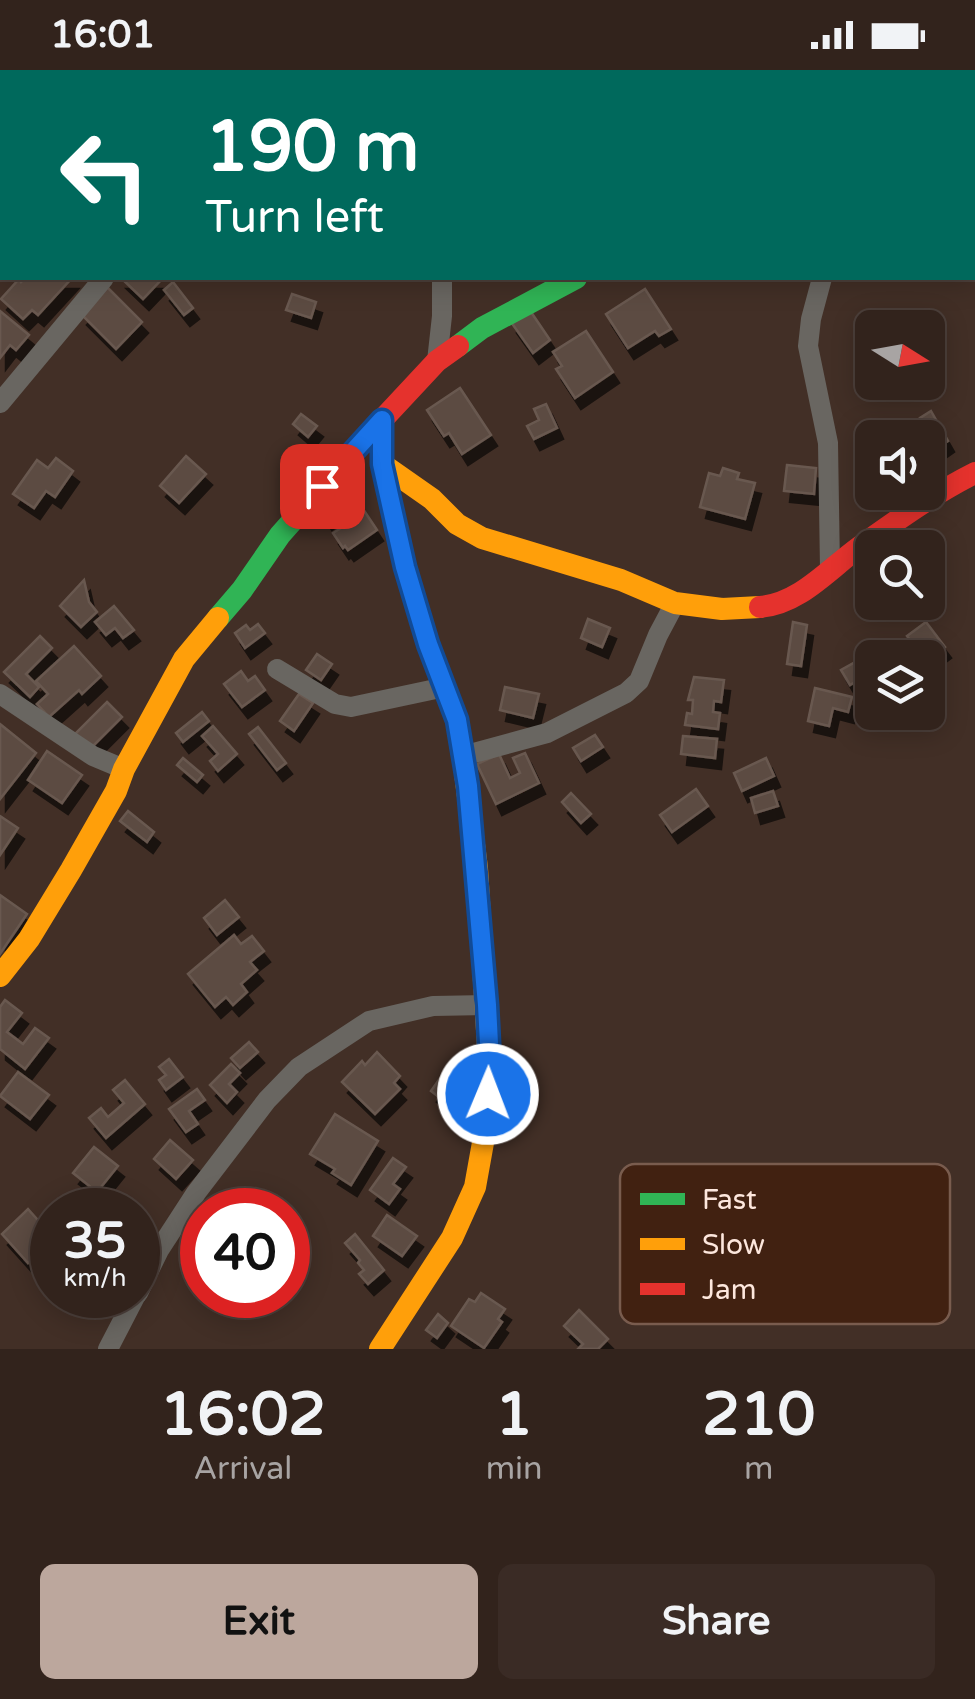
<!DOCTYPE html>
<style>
body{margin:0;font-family:"Varela Round",sans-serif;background:#3a2b25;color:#f1f3f6;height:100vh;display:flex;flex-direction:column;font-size:38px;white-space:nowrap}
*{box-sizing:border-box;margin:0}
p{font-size:32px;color:#a8a4a3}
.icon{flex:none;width:55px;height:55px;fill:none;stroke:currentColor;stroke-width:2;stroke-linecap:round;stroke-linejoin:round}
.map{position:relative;height:1279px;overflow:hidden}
.sheet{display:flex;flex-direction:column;background:#32231c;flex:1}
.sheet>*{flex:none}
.top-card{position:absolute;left:0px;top:0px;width:975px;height:210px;box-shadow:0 5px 25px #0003,0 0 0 2px #4d403b;background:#00695c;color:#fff;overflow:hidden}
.needle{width:65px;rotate:101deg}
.buttons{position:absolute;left:855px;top:240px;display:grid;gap:20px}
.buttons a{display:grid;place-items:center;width:90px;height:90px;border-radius:15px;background:#32231c;box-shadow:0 5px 25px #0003,0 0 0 2px #4d403b;font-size:50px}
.speed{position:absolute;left:30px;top:1118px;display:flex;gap:20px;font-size:50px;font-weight:700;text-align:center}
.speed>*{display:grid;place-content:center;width:130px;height:130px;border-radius:50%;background:#32231c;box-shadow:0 5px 25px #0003,0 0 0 2px #4d403b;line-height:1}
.speed small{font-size:25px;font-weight:400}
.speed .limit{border:15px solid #d22;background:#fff;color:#111}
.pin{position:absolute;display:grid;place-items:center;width:85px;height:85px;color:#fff;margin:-42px;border-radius:20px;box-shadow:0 5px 15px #0006}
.me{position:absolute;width:110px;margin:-55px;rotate:1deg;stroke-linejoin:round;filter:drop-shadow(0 0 8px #0008)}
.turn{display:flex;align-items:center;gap:35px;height:210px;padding:0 40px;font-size:45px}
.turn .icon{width:130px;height:130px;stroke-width:2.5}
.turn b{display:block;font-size:70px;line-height:85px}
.eta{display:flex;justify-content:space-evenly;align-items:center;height:170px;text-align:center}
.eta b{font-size:60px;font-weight:700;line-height:70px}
.primary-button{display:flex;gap:20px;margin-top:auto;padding:20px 40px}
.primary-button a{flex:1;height:115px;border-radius:15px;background:#bca79d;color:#111;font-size:40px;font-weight:700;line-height:115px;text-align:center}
.primary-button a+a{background:#3a2b25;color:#f1f3f6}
.status{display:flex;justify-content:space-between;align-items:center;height:70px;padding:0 50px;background:#32231c;direction:ltr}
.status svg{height:28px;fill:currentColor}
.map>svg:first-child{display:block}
</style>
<div class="status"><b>16:01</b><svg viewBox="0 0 49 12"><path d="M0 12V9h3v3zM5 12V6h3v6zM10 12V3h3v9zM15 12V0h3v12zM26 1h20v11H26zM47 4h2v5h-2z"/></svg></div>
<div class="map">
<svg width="975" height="1279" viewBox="0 0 975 1279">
<defs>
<filter id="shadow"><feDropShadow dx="6" dy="11" stdDeviation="0" flood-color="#0009"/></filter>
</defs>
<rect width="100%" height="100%" fill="#422f26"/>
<g fill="#5b4c43" stroke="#695950" stroke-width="2.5" filter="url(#shadow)">
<polygon points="25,208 72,208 38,245 32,240 23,249 1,229 19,209 21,212"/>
<polygon points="121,208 160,208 162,209 143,229"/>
<polygon points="173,212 193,238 184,245 164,220"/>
<polygon points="107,217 142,252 116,279 81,244"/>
<polygon points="645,219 671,259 659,266 655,261 628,278 606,244"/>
<polygon points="292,224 316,232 311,248 286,240"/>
<polygon points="529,239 550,270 533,283 511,252"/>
<polygon points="0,241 29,265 16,280 10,275 0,288"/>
<polygon points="586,261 613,302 575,328 556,299 562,296 553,282"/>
<polygon points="460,318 491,365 462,384 449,363 444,366 427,340"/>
<polygon points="546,334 557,358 534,369 527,356 539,350 534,339"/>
<polygon points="931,341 948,371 938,378 920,348"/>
<polygon points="301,344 317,356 308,367 293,354"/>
<polygon points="186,386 206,404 179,433 160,416"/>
<polygon points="56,388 73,401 55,427 46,421 34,438 13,424 37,390 48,398"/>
<polygon points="787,395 816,398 814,424 784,421"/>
<polygon points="723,398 739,403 737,409 755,413 745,449 700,437 709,403 720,406"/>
<polygon points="347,415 377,460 348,480 345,476 343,478 333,463 344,456 335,442 326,449 317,435"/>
<polygon points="84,510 89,532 97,542 81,557 60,536"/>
<polygon points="114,536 134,560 123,568 115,558 106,565 95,552"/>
<polygon points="588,549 610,558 602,577 581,568"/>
<polygon points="793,552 807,555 801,596 787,594"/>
<polygon points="926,552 945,577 933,586 926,577 919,582 907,566"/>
<polygon points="258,554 265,563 245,578 235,563 246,555 250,560"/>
<polygon points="40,566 52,578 26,604 39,617 30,627 4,602"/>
<polygon points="74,576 101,606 82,624 79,620 49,647 37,634 48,624 36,611"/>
<polygon points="877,580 882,588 872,588 872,602 850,615 841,600"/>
<polygon points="317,584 332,594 321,610 306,600"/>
<polygon points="241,601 248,611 255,606 265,620 242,637 224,614"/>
<polygon points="694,607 724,610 721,632 714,631 713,642 720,643 718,659 685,655 687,643 692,644 693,630 688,630"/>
<polygon points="505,617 539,624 533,648 500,640"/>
<polygon points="815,618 852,627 848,642 833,638 829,656 808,651"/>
<polygon points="299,624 313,633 294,661 280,651"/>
<polygon points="107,632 122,647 90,679 75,664"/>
<polygon points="202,642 209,651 183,672 176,663"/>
<polygon points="0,654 36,683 0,729"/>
<polygon points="213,656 237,684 218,701 210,691 218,684 202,666"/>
<polygon points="258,657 286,693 277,700 249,664"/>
<polygon points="595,665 603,677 581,691 573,678"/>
<polygon points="683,666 717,669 715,688 681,684"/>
<polygon points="47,681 82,705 62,733 28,710"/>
<polygon points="525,683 539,713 496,734 477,694 499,684 510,708 520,703 513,688"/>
<polygon points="183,688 203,705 197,712 177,695"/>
<polygon points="766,688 774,706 742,721 734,703"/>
<polygon points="696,719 708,736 672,762 660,745"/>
<polygon points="773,721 778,736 755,743 751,728"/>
<polygon points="571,723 591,744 581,753 562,732"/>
<polygon points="128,741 154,762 147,772 120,751"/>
<polygon points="0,746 18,758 0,785"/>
<polygon points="0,825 27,844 0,884"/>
<polygon points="225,830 239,847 217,865 204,848"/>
<polygon points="234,865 241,874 252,866 264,881 250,892 257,900 241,914 247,922 233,935 226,927 215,937 188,904"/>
<polygon points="5,930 22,943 7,962 23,974 35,958 49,968 25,999 0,979 0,937"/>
<polygon points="249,972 258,982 240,998 231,988"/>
<polygon points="377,982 400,1006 394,1013 400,1019 375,1044 342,1012 362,991 365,995"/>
<polygon points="169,989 183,1007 166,1020 159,1010 166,1005 159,997"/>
<polygon points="231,994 240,1003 229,1014 237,1022 227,1033 210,1015"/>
<polygon points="18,1002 49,1025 30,1049 0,1026"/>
<polygon points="443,1004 462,1018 449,1035 431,1021"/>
<polygon points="125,1010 145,1034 106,1068 89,1048 101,1038 108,1047 124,1033 113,1020"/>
<polygon points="197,1019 205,1030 189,1041 198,1054 186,1062 169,1039"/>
<polygon points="335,1044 378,1071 351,1115 332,1103 335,1099 310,1084"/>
<polygon points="170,1070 193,1090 176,1109 154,1089"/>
<polygon points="94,1077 118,1096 97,1122 73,1103"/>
<polygon points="393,1088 406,1097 393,1114 400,1119 389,1134 370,1120"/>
<polygon points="28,1139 52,1166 52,1172 28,1193 2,1164"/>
<polygon points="387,1145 417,1166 402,1186 373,1166"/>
<polygon points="355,1164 384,1200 368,1214 359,1204 364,1200 358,1193 360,1190 345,1173"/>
<polygon points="481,1223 505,1239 498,1249 502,1252 484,1278 451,1256 469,1229 475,1232"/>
<polygon points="579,1240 608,1269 598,1279 578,1279 583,1274 564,1256"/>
<polygon points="438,1244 448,1253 437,1268 426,1260"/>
</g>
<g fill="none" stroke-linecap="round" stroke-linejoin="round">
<g stroke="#696661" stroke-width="20">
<polyline points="356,0 358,2"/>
<polyline points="717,0 720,2"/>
<polyline points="432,2 433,0"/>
<polyline points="822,208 811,249 808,276 828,373 830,498"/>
<polyline points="437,291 442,246 442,208"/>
<polyline points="0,333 104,208"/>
<polyline points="277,599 335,634 351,637 445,617"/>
<polyline points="0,624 93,686 124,699"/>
<polyline points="463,686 547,663 626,623 639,611 658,565 675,533"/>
<polyline points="138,1223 159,1180 196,1123 267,1030 299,997 369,951 433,936 487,935"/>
<polyline points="108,1279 136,1225"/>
</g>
<g stroke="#30b455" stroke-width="22">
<polyline points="458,276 482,258 576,208"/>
<polyline points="218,548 242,520 280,465 382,350"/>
</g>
<g stroke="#ff9f0a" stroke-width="22">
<polyline points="382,394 432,429 457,454 482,468 621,510 675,533 722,539 760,537"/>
<polyline points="0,906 29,869 71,800 116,721 124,699 184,589 218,548"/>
<polyline points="380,1279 452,1168 475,1117 486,1056 489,993 477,798 464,695"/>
</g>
<g stroke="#e5322d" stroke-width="22">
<polyline points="458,276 437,291 382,350 382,394 405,497 428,574 457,650 464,695"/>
<path d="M760 537C799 534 828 500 858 478 896 451 933 424 975 403"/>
</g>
</g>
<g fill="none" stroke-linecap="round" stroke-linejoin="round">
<defs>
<polyline id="route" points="322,416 382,350 382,394 405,497 428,574 457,650 468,716 487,935 490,993 488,1024"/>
</defs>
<use href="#route" stroke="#114b97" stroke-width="25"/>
<use href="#route" stroke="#1a73e8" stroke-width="18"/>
</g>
<rect x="620" y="1094" width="330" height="160" rx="15" fill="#412111" stroke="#795c4e" stroke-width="2.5"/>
<rect x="640" y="1123" width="45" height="12" fill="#30b455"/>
<rect x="640" y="1168" width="45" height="12" fill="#ff9f0a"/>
<rect x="640" y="1213" width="45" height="12" fill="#e5322d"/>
<g font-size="28" fill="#fde7dd">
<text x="702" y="1139">Fast</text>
<text x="702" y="1184">Slow</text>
<text x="702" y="1229">Jam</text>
</g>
</svg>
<div class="buttons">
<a><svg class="needle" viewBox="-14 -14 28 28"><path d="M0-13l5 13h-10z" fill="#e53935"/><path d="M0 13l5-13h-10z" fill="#a8a4a3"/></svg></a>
<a><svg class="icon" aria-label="sound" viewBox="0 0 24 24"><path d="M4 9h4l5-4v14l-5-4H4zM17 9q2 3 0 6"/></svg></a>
<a><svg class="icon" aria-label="search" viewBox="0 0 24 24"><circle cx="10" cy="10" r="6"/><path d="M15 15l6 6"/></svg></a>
<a><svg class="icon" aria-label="layers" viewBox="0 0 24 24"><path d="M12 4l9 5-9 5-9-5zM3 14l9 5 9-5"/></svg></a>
</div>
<div class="speed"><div>35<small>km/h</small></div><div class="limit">40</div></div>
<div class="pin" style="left:322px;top:416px;background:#d93025"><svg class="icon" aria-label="arrive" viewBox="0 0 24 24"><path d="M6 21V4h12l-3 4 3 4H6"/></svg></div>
<svg class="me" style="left:488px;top:1024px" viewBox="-20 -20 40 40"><circle r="17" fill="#1a73e8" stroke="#fff" stroke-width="3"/><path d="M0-11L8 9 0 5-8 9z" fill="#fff"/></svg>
<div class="top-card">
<div class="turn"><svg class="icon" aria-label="left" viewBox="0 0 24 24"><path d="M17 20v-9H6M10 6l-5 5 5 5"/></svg><div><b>190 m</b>Turn left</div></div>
</div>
</div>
<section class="sheet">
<div class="eta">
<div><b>16:02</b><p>Arrival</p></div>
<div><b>1</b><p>min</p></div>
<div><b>210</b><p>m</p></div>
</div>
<div class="primary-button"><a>Exit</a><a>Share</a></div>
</section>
